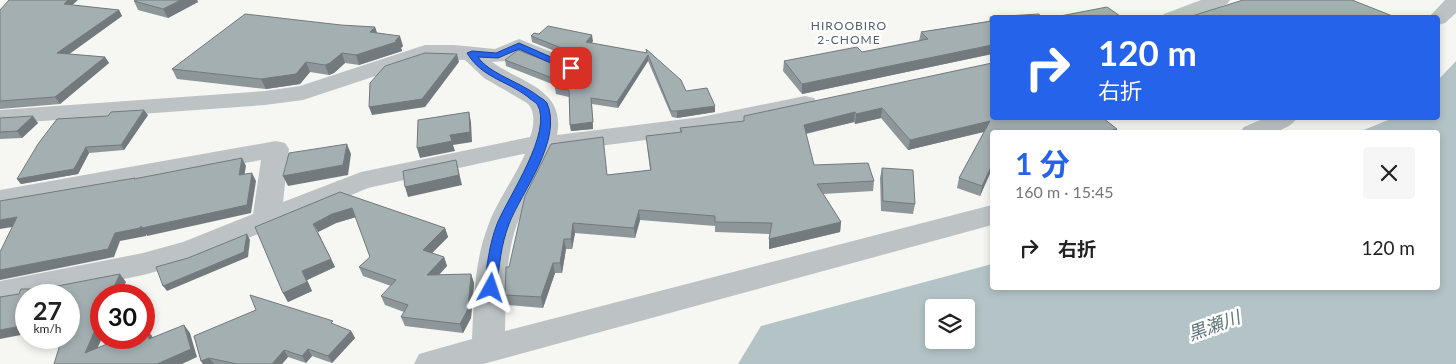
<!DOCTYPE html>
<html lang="ja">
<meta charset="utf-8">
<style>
body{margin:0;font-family:Lato,"Noto Sans JP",sans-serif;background:#f6f6f6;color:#222;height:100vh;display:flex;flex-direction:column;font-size:19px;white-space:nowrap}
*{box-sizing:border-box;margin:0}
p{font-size:16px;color:#767676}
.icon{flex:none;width:28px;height:28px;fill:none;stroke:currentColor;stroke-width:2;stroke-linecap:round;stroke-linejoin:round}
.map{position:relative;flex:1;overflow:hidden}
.sheet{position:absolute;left:990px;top:130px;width:450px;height:160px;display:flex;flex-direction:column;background:#fff;border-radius:5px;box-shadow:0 2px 8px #0003}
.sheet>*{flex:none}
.guide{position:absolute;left:990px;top:15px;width:450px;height:105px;border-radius:5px;box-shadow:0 2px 8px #0003;background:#2563eb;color:#fff;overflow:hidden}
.tools{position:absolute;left:925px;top:299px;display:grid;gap:10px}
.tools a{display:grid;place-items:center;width:50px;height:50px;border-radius:5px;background:#fff;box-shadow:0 2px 8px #0003;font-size:25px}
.speed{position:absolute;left:15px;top:284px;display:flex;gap:10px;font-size:25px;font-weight:700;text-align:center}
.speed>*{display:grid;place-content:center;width:65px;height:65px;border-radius:50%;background:#fff;box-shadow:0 2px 8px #0003;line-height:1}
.speed small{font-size:12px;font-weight:400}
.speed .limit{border:8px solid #d22;background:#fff;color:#111}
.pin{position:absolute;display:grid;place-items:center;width:42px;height:42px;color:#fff;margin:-21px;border-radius:10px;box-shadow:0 2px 8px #0006}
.me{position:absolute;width:55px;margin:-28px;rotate:5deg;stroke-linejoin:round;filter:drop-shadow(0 0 4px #0008)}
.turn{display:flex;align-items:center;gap:18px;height:105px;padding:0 25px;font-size:22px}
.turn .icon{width:65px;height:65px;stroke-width:2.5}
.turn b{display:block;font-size:35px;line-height:42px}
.round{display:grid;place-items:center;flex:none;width:52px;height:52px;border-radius:5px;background:#f6f6f6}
.overview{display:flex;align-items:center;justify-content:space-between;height:85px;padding:0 25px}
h1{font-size:30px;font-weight:700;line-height:38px;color:#2563eb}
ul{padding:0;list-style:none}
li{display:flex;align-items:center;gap:15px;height:65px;padding:0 25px}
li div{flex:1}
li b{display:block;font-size:19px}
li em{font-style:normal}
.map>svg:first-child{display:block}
</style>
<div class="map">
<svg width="1456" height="364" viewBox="0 0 1456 364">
<rect width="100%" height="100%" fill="#f6f6f3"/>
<path fill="#b4c4c6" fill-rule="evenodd" d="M1456 61V364H738L761 326 992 264V288H1438V132H1359L1393 118H1438V80ZM934 308H966V340H934Z"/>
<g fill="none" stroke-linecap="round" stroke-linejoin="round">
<g fill="#bdc3c5" fill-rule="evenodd">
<polygon points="1201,0 1230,0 1227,4 1192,18 1161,18 1164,14"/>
<polygon points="1445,0 1456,0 1456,13 1445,23 1438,25 1438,18 1428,18"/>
<path d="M519 39 579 63 583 68 579 73 571 75 519 54 506 61 492 62C521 83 566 89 557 135L701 117 805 96 814 98 817 103 814 108 701 133 552 152C542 177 527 199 517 224 505 258 506 295 505 331L992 205V225L483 364H414L419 354 472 339C474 301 474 262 488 226 497 201 514 179 525 154H523L368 188 191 262 143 275 48 295H26V300L0 305V281L143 253 183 242 253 214 261 160 0 208V190L276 141 285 143 289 149 283 202 361 172 530 137C534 127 536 111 527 103L484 78 465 60 427 59 303 100 265 105 0 124V110L265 91 300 86 425 45H454L495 49Z"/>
<path d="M1265 118H1297C1286 135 1258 134 1240 132L1244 127Z"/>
</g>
</g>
<g fill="#8d9699">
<polygon points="136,0 197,0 198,2 168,18 138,10 134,1"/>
<polygon points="73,5 119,10 122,16 69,54 105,57 109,63 60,104 0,109 0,10"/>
<polygon points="990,17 992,18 992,55 992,54 802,94 783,71 784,61 862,52 919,41 921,32 989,21"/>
<polygon points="341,25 375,27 377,33 403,46 401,48 402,51 359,65 345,63 334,73 329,75 310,72 300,84 266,89 177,79 172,69"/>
<polygon points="539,34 593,41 592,43 646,53 646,49 686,91 715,112 677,118 672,117 648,61 618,108 592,104 593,129 571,131 570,125 569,97 556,94 555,88 557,86 506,66 505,60 569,70 579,68 582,64 580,61 532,42 531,36"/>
<polygon points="992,63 992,169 980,196 957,188 959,178 984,132 908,150 881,118 855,124 854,122 806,134 814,165 874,181 873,191 823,194 841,222 840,232 769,249 770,234 715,232 715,226 640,220 635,238 575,233 572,249 566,249 562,273 555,273 543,308 507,305 505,295 509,267 607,175 650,170 646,136 680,132 680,128 744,121"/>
<polygon points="148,115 124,150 89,153 78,174 21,184 17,179"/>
<polygon points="0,118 38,123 22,138 0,139"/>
<polygon points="882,168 915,204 913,214 881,211 880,178"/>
<polygon points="340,192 445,228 448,237 432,253 444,257 447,266 439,275 471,274 474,283 471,318 463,333 405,326 401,317 404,312 385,305 381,296 391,286 363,276 359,267 370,257 356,217 336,223 318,232 335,267 307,280 312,291 288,302 283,293"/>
<polygon points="335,325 351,331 355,338 332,363 312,356 306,363 288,357 282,364 203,364 201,361 194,336"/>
</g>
<g fill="#737a7d">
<polygon points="68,0 78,0 67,10 64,4"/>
<polygon points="181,0 197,0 198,2 168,18 163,9"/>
<polygon points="119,10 122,16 61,60 57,53"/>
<polygon points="375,27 378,36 370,32"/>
<polygon points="592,35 593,41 587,48 586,42"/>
<polygon points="400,36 403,46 401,48 402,51 359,65 356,55 395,41"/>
<polygon points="992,45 992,54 802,94 802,84"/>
<polygon points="342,53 345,63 334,73 329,75 325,65"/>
<polygon points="457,54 459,62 425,107 372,115 369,107"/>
<polygon points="648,55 648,61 618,108 617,102"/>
<polygon points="105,57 109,63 60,104 55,97"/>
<polygon points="306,62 310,72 300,84 266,89 261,79"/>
<polygon points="591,98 593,129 571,131 570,125"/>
<polygon points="715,106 715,112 677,118 677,111"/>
<polygon points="882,108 881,118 855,124 856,114"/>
<polygon points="144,110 148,115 124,150 121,145"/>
<polygon points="469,112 471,122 472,142 453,145 455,151 420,158 417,148 450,135"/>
<polygon points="855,112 854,122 803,134 804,125"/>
<polygon points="33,116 38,123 22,138 17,131"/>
<polygon points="990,121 987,131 908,150 910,140"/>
<polygon points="1117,129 1116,132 1103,132"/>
<polygon points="347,144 351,154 348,175 288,186 283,176"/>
<polygon points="86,147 89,153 78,174 21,184 17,179"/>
<polygon points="242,158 246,166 243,183 239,175"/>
<polygon points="456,160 462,185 408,197 405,187"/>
<polygon points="992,165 992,169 980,196 982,186"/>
<polygon points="252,173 256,181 251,213 147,236 146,234 146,236 120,241 114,257 0,280 0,270 115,233"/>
<polygon points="352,208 356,217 336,223 318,232 313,224 332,214"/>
<polygon points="639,210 640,220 635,238 634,228"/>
<polygon points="17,217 24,225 0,229 0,220"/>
<polygon points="841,222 840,232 769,249 769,239"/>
<polygon points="573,223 575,233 572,249 571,239"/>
<polygon points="445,228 448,237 426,259 423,250"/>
<polygon points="247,234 250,240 248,257 167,291 163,286"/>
<polygon points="564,239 566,249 562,273 560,263"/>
<polygon points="444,257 447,266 430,284 427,275"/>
<polygon points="331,259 335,267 307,280 312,291 288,302 283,293 302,271"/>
<polygon points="553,263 555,273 543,308 541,297"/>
<polygon points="120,274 126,282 120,295 110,295"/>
<polygon points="471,274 474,283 471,318 463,333 460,324"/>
<polygon points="101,316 102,338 92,361 85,353"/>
<polygon points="26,325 26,334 0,339 0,330"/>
<polygon points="184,325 190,333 197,357 182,364 157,364"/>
<polygon points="146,328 152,336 155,347 149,339"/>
<polygon points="351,331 355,338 332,363 328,356"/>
<polygon points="308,349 312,356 306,363 302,356"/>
<polygon points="284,350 288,357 282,364 272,364"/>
<polygon points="209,358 214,364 203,364 201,361"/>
</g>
<g fill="#a4afb2" stroke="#737a7d">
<polygon points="9,0 68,0 64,4 119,10 57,53 105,57 55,97 0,101 0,10"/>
<polygon points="136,0 181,0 163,9 134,1"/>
<polygon points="1243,0 1352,0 1395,17 1194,18 1192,16"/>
<polygon points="1107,7 1123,18 1050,18"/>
<polygon points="245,14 341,25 375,27 370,32 400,36 395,41 399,41 356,55 342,53 330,63 325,65 306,62 296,74 261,79 172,69"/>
<polygon points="1039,14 1042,18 992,18 992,20 990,17"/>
<polygon points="992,21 992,45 802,84 784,61 857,47 862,52 928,39 921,32"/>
<polygon points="548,26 592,35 586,42 647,53 646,49 681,80 686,91 707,88 715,106 677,111 671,111 648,55 617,102 591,98 593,122 570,125 569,90 555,88 560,81 505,60 518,50 569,70 579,68 584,62 579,55 531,36 534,33 539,34"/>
<polygon points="425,53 457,54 422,99 369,107 370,83 385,66"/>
<polygon points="992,63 992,118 1103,118 1117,129 1103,132 992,132 992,165 982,186 959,178 990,121 910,140 882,108 856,114 855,112 804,125 814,165 868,163 874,181 817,184 841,222 769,239 772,223 715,222 715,216 639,210 634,228 573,223 571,239 564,239 560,263 553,263 541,297 505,295 506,267 509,267 525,196 551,144 603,137 607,175 651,170 646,136 682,132 680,128 744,121 744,116"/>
<polygon points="144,110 121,145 86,147 74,169 17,179 38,144 57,119 108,116 111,112"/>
<polygon points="469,112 470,132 450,135 452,141 417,148 418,120"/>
<polygon points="33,116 17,131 0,132 0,118"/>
<polygon points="347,144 343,165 283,176 289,153"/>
<polygon points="242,158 239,175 252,173 247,205 142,228 141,226 140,228 115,233 108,249 0,270 0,252 17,217 0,220 0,201 135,178 134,179"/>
<polygon points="456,160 459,175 405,187 403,171"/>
<polygon points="882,168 913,170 915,204 883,201"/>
<polygon points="340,192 445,228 423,250 444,257 427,275 471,274 468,309 460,324 401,317 408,305 381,296 396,280 359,267 370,257 352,208 332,214 313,224 331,259 302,271 307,282 283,293 255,227"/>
<polygon points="247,234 244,252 163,286 156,267 188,258"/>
<polygon points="120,274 110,295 101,295 101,316 85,353 122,338 144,338 144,329 146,328 149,339 184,325 191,349 157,364 54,364 62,338 69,338 69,295 26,295 26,325 0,330 0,297 19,294 21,289 42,289"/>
<polygon points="250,295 333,321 331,323 351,331 328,356 308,349 302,356 284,350 272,364 237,364 209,358 201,361 194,336 256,310"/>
</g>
<path fill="#2563eb" stroke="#184099" d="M519 43 576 68 574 70H567L519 49 498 58 478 57C488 73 522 83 538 96 541 98 545 100 547 103 563 140 522 191 509 224 501 245 499 266 497 288L496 291H486L484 288C487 266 489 245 497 224 508 197 554 131 537 104 535 102 530 99 528 97 506 80 482 78 467 53L472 51 496 53Z"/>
<g text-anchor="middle" stroke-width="5" stroke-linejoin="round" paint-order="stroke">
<g font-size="12" letter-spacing="1" fill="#546368" stroke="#fff">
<text x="849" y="30">HIROOBIRO<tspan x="849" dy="14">2-CHOME</tspan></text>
</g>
<g font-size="18" font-style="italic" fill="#5d7678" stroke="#fff">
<text transform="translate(1214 326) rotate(-20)" y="6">黒瀬川</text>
</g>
</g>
</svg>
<div class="tools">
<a><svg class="icon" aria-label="layers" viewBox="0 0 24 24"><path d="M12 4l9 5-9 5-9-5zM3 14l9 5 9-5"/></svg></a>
</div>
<div class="speed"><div>27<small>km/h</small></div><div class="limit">30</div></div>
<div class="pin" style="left:571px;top:68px;background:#d93025"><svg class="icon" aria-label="arrive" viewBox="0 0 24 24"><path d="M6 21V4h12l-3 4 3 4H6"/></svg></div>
<svg class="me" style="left:491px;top:288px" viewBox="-20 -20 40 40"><path d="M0-17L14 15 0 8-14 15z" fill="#2563eb" stroke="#fff" stroke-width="4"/></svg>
<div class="guide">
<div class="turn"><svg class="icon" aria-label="right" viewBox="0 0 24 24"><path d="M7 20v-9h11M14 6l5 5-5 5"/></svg><div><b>120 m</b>右折</div></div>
</div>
<section class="sheet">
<div class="overview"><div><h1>1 分</h1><p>160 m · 15:45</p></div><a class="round"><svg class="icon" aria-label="close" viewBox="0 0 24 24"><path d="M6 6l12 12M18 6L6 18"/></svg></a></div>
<ul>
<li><svg class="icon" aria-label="right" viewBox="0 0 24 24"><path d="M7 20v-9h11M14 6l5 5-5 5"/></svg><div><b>右折</b></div><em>120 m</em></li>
</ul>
</section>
</div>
